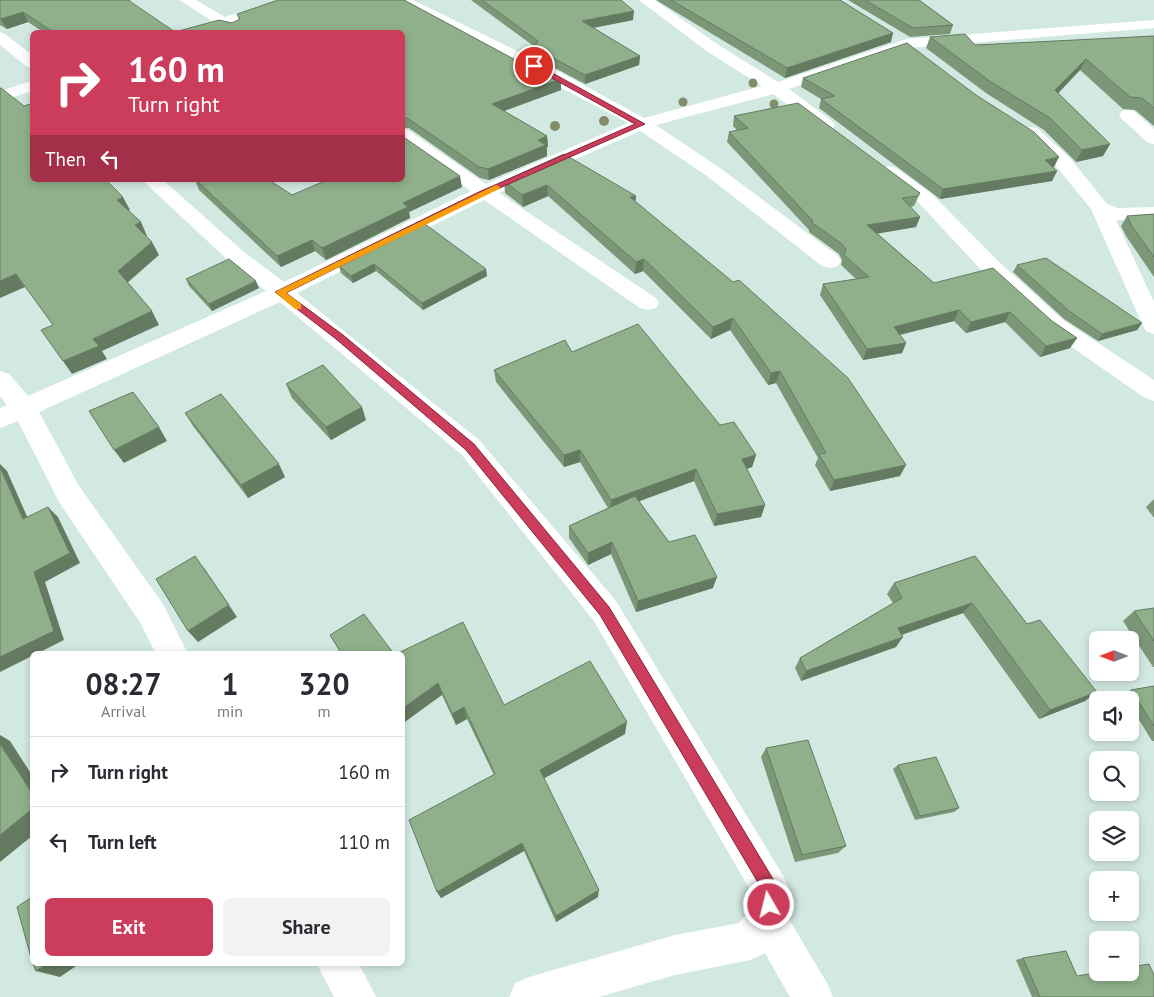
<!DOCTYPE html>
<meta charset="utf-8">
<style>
body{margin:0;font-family:"PT Sans",sans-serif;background:#f2f2f3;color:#2b2b33;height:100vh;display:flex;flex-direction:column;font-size:19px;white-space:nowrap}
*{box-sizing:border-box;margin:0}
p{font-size:16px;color:#7c7c81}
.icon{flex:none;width:28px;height:28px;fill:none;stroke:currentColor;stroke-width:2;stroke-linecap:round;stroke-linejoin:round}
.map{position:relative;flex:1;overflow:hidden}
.panel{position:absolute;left:30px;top:651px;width:375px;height:315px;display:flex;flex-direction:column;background:#fff;border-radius:8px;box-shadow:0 2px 8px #0003}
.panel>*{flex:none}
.guide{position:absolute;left:30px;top:30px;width:375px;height:152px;border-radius:8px;box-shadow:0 2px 8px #0003;background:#cc3c5b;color:#fff;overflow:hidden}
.needle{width:32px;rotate:270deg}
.controls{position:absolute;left:1089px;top:631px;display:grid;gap:10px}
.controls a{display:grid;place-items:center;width:50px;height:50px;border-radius:8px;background:#fff;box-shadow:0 2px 8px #0003;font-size:25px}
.pin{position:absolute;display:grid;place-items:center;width:42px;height:42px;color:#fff;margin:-21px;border:2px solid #fff;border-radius:50%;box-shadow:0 1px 5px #0007}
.me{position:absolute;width:55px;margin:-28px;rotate:352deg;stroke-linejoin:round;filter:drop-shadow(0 0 4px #0008)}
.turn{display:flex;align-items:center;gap:18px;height:105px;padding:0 15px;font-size:22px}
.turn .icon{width:65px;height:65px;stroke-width:2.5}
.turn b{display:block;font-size:35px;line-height:42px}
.then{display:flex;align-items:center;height:48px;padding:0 15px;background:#0003;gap:10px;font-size:19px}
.eta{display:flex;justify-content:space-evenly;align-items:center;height:85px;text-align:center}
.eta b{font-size:30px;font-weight:700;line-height:35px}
.button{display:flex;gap:10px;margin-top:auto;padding:10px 15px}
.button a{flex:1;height:58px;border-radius:8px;background:#cc3c5b;color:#fff;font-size:20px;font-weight:700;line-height:58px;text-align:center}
.button a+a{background:#f2f2f3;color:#2b2b33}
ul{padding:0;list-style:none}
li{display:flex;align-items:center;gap:15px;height:70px;padding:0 15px;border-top:1px solid #e1e1e2}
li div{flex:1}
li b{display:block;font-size:19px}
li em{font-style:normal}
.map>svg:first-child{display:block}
</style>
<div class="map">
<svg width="1154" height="997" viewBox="0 0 1154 997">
<rect width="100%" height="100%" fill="#d2e9e2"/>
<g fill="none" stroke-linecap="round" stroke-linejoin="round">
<g fill="#fff" fill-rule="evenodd">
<polygon points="179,0 196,0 225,17 277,0 298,0 296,3 236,23 242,28 234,32 222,28 208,32 187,32 189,29 212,21"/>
<polygon points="395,0 413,0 558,71 644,118 762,86 708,52 639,0 655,0 720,46 778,82 907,39 1154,20 1154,28 909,48 789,89 832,121 835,125 832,129 820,129 773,94 656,125 720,168 838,256 841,261 838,266 830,268 822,266 707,176 640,131 499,193 656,298 659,303 656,308 648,310 640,308 484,200 297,293 479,440 616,601 784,877 790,890 787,916 827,983 833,997 790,997 765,953 750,960 675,975 599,997 509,997 515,983 529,977 675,935 739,923 749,911 752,893 594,621 461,454 280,302 39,412 79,486 163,604 188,654 156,654 141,624 59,502 18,421 0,428 0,408 7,405 0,396 0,371 9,374 28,396 266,291 230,262 142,180 163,180 244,252 284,282 471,191 402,143 402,129 408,130 486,184 628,123"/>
<polygon points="0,32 5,34 32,55 32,68 26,66 0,45"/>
<polygon points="32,81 32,91 0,101 0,91"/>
<polygon points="1128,110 1134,111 1154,129 1154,144 1148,143 1122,119 1119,115 1122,111"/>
<polygon points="1031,127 1037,128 1070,158 1107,204 1118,208 1154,207 1154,219 1116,220 1154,302 1154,334 1146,331 1143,326 1091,209 1056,166 1022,132 1025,128"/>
<polygon points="889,166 896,168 932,194 998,261 1063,320 1154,380 1154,401 1145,398 1047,330 982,271 918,202 882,176 880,172 882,168"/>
<polygon points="317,964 359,964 376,997 334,997"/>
</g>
</g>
<g fill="#838d69">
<circle cx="753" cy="83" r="4.5"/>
<circle cx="683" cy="102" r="4.5"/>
<circle cx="774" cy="104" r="4.5"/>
<circle cx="604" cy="121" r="5"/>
<circle cx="555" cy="126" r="5"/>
</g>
<g fill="#7b9778">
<polygon points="0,0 132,0 129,1 175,32 219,20 232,23 239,20 237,14 278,0 404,0 523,64 525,60 561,79 561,90 504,111 547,136 548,147 547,147 547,156 489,180 480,178 409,128 402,128 402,32 43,32 28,22 7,29 0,25"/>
<polygon points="471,0 621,0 633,20 593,28 640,56 639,65 585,84 534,57 534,48 535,47"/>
<polygon points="656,0 840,0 891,42 785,78"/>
<polygon points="848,0 919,0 953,25 950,34 910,37"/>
<polygon points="1154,36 1154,126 1135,110 1123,109 1080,70 1058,93 1110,144 1103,156 1076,162 1044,130 986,93 926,48 930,37 975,45"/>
<polygon points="803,78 1054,167 1052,167 1057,171 1052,181 940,199 819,108 821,99 801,87"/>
<polygon points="734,116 920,193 914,206 910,207 920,217 916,227 877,233 934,283 1052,321 1077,338 1070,348 1040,357 1005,322 966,333 954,321 900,335 906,343 902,353 863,360 820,295 823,284 856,279 841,265 842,260 839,254 809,232 809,230 727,142 729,132 737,130 733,126"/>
<polygon points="564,154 636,202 900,476 830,491 815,465 818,458 776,383 768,385 730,330 711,339 643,271 635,274 548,196 523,207 505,193 504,181"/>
<polygon points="195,180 269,180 292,195 462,187 409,212 410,218 326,260 315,251 281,267 199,190"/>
<polygon points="1154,214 1154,277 1126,236 1121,226 1127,216"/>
<polygon points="425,224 487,276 423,310 376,271 353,283 341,273 339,266"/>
<polygon points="1017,265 1142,323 1137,330 1098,341 1064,319 1013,272"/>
<polygon points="186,279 259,288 212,311 189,286"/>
<polygon points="572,352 720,425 756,455 752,467 747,469 765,505 761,517 714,526 694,481 639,501 669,542 713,588 636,612 611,554 588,565 569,538 569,526 608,508 580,462 564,467 496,382 494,370"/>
<polygon points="286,384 366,420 331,440 292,398"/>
<polygon points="185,413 285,477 248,498 193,426"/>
<polygon points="1154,499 1154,518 1146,507"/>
<polygon points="975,556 1027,624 1097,692 1085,701 1039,719 963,613 902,635 896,647 801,681 795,668 800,658 893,603 887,594 894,583"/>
<polygon points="1154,608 1154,667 1153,667 1123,621 1134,611"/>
<polygon points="330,635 394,654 341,654"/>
<polygon points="402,654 504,705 625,734 544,778 598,897 556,922 524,851 441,898 437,892 494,775 467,719 456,725 442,695"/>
<polygon points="1154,686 1154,741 1152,741 1130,705 1130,700 1127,700 1124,696 1131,690"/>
<polygon points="766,748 846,846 838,853 795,862 761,757"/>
<polygon points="898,765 959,808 954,812 915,820 893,769"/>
<polygon points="1023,958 1077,976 1154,997 1032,997 1016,960"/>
</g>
<g fill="#647b61">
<polygon points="634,11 633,20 582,30 582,21"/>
<polygon points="23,12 28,22 7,29 1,19"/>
<polygon points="893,33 891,42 785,78 787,68"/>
<polygon points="640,56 639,65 585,84 585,75"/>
<polygon points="1086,59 1080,70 1050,102 1055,90"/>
<polygon points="561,79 561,90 493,115 492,104"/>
<polygon points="547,136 548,147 547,147 547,156 489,180 488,169 538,140"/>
<polygon points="1110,144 1103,156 1076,162 1082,150"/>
<polygon points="1059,157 1054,167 1040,170 1045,160"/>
<polygon points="1057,171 1052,181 940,199 943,189"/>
<polygon points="460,176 462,187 409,212 410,218 326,260 322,248 403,203"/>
<polygon points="547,185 548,196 523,207 522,195"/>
<polygon points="636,196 635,208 630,197"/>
<polygon points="123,197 130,210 124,213 117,200"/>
<polygon points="920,217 916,227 864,236 867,225"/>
<polygon points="141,222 147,236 142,238 135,225"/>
<polygon points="312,240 315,251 281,267 277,256"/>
<polygon points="152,242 159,255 126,284 118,271"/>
<polygon points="644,259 643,271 635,274 636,262"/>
<polygon points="374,264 376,271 353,283 351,276"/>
<polygon points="486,269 487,276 423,310 422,303"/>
<polygon points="16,274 25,287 0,298 0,281"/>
<polygon points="256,281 259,288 212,311 209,304"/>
<polygon points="959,310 954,321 890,337 894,327"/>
<polygon points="152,311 159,325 102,351 107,359 72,374 63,361 93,339"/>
<polygon points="1010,312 1005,322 966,333 971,322"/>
<polygon points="733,318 730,330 711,339 713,327"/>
<polygon points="1142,323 1137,330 1098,341 1102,334"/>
<polygon points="1077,338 1070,348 1040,357 1046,346"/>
<polygon points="906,343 902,353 863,360 867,349"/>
<polygon points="780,371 776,383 768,385 771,373"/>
<polygon points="362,407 366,420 331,440 326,427"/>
<polygon points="159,427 167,441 124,463 114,450"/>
<polygon points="580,450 580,462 564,467 564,455"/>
<polygon points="756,455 752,467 739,471 742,459"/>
<polygon points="0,464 7,471 33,530 23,519 0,467"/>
<polygon points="279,464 285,477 248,498 241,485"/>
<polygon points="906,465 900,476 830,491 834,480"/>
<polygon points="696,469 694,481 610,512 611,500"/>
<polygon points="765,505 761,517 714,526 717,514"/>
<polygon points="48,507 58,517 80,563 45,582 64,640 36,654 32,654 32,656 0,672 0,657 34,572"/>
<polygon points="612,542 611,554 588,565 588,553"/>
<polygon points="204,568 237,617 198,642 188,631"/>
<polygon points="717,577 713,588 636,612 638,601"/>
<polygon points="972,603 963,613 891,638 898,628"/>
<polygon points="903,637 896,647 801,681 806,671"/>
<polygon points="438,683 442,695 402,724 402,709"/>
<polygon points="1097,692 1085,701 1039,719 1050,710"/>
<polygon points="464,707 467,719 456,725 452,714"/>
<polygon points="627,722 625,734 541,780 540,770"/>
<polygon points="0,735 10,741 32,775 32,793 0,744"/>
<polygon points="32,809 32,836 0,862 0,835"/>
<polygon points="522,843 524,851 441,898 437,892"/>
<polygon points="599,890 598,897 556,922 556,916"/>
<polygon points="47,964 79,964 60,977 36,971"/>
</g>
<g fill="#8fb08b" stroke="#647b61">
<polygon points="0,0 128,0 175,32 219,20 232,23 240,19 237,14 278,0 404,0 523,64 525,60 561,79 492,104 547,136 538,140 546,145 488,169 479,167 407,118 402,117 402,32 53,32 23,12 1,19 0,18"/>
<polygon points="482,0 621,0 634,11 582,21 640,56 585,75 534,48 538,41"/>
<polygon points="671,0 840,0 893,33 787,68"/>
<polygon points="865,0 919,0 953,25 913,28"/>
<polygon points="965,34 975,45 1154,36 1154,108 1142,98 1130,97 1086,59 1055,90 1110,144 1082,150 1050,118 991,82 930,37"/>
<polygon points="907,43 976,95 1034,132 1059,157 1045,160 1057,171 943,189 821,99 835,96 803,78"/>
<polygon points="0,88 1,88 24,106 30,104 32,107 32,180 106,180 123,197 117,200 141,222 135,225 152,242 118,271 152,311 93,339 99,346 63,361 41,330 53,325 16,274 0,281"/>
<polygon points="798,103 920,193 918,196 902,198 920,217 867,225 934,283 993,268 1052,321 1077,338 1046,346 1010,312 971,322 959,310 894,327 906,343 867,349 823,284 869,277 844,255 846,250 842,244 811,222 813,221 729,132 748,128 734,116"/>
<polygon points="402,136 460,176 403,203 408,207 322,248 312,240 277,256 196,180 269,180 292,195 327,180 402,180"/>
<polygon points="564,154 636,196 630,197 733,282 739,280 848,378 906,465 834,480 819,454 826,453 780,371 771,373 733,318 713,327 644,259 636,262 547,185 522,195 504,181"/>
<polygon points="1154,214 1154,257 1132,226 1127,216"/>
<polygon points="425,224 486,269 422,303 374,264 351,276 339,266"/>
<polygon points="1046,258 1142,323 1102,334 1069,311 1017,265"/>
<polygon points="229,259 256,281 209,304 186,279"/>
<polygon points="638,324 720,425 734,422 756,455 742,459 765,505 717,514 696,469 611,500 580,450 564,455 494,370 565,340 572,352"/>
<polygon points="323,365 362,407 326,427 286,384"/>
<polygon points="133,392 159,427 114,450 89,411"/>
<polygon points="221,394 279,464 241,485 185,413"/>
<polygon points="0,467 23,519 48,507 70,553 34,572 54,631 0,657"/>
<polygon points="635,496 669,542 695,535 717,577 638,601 612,542 588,553 569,526"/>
<polygon points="195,556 229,605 188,631 156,579"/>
<polygon points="975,556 1027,624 1040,620 1097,692 1050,710 972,603 898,628 903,637 806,671 800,658 902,598 894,583"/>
<polygon points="1154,608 1154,641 1134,611"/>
<polygon points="364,614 394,654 342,654 330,635"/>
<polygon points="463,622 504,705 590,661 627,722 540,770 599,890 556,916 522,843 437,892 409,820 495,774 464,707 452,714 438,683 402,709 402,654 396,654"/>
<polygon points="1154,686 1154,726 1131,690"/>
<polygon points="808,740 846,846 802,855 766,748"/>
<polygon points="0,744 32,793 32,809 0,835"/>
<polygon points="936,757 959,808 920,816 898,765"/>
<polygon points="32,897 32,961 17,907"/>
<polygon points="1066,951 1077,976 1100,972 1130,972 1130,967 1149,964 1154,975 1154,997 1040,997 1023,958"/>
<polygon points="33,964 47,964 36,971"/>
</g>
<path fill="#cc3c5b" stroke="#85273b" d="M532 64H536L645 124 486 194 286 293 343 335 474 444 609 607 776 884C780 893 778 902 775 911L769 913 764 911 761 905 763 891 600 615 466 450 336 339 275 292 481 191 635 124 532 67Z"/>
<polygon fill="#f59e0b" points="496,185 500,187 499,189 286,293 301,304 301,309 295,309 275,292"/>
</svg>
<div class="controls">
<a><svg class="needle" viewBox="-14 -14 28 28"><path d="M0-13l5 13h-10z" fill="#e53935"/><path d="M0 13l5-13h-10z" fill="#7c7c81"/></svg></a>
<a><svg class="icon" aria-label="sound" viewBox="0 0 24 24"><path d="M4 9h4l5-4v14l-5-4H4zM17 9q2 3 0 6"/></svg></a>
<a><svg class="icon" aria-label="search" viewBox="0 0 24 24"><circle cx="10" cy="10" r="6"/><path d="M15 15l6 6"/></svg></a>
<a><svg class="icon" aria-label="layers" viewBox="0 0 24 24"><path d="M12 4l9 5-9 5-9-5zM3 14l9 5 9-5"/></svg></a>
<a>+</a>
<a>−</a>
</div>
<div class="pin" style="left:534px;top:66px;background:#d93025"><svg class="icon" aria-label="arrive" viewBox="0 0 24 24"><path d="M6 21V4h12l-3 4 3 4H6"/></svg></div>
<svg class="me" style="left:769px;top:905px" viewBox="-20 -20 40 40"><circle r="17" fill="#cc3c5b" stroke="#fff" stroke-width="3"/><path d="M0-11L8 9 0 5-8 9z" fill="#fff"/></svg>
<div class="guide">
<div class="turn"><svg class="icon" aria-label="right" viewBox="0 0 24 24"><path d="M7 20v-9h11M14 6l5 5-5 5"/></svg><div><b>160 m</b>Turn right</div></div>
<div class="then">Then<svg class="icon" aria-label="left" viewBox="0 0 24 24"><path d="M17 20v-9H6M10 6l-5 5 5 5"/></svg></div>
</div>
<section class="panel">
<div class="eta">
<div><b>08:27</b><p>Arrival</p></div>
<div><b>1</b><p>min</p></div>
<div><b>320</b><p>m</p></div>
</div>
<ul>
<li><svg class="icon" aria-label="right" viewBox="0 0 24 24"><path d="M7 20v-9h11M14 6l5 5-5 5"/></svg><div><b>Turn right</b></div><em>160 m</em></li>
<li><svg class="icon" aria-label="left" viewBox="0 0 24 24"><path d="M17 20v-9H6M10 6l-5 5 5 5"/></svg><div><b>Turn left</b></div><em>110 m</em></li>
</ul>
<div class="button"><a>Exit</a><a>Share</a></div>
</section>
</div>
